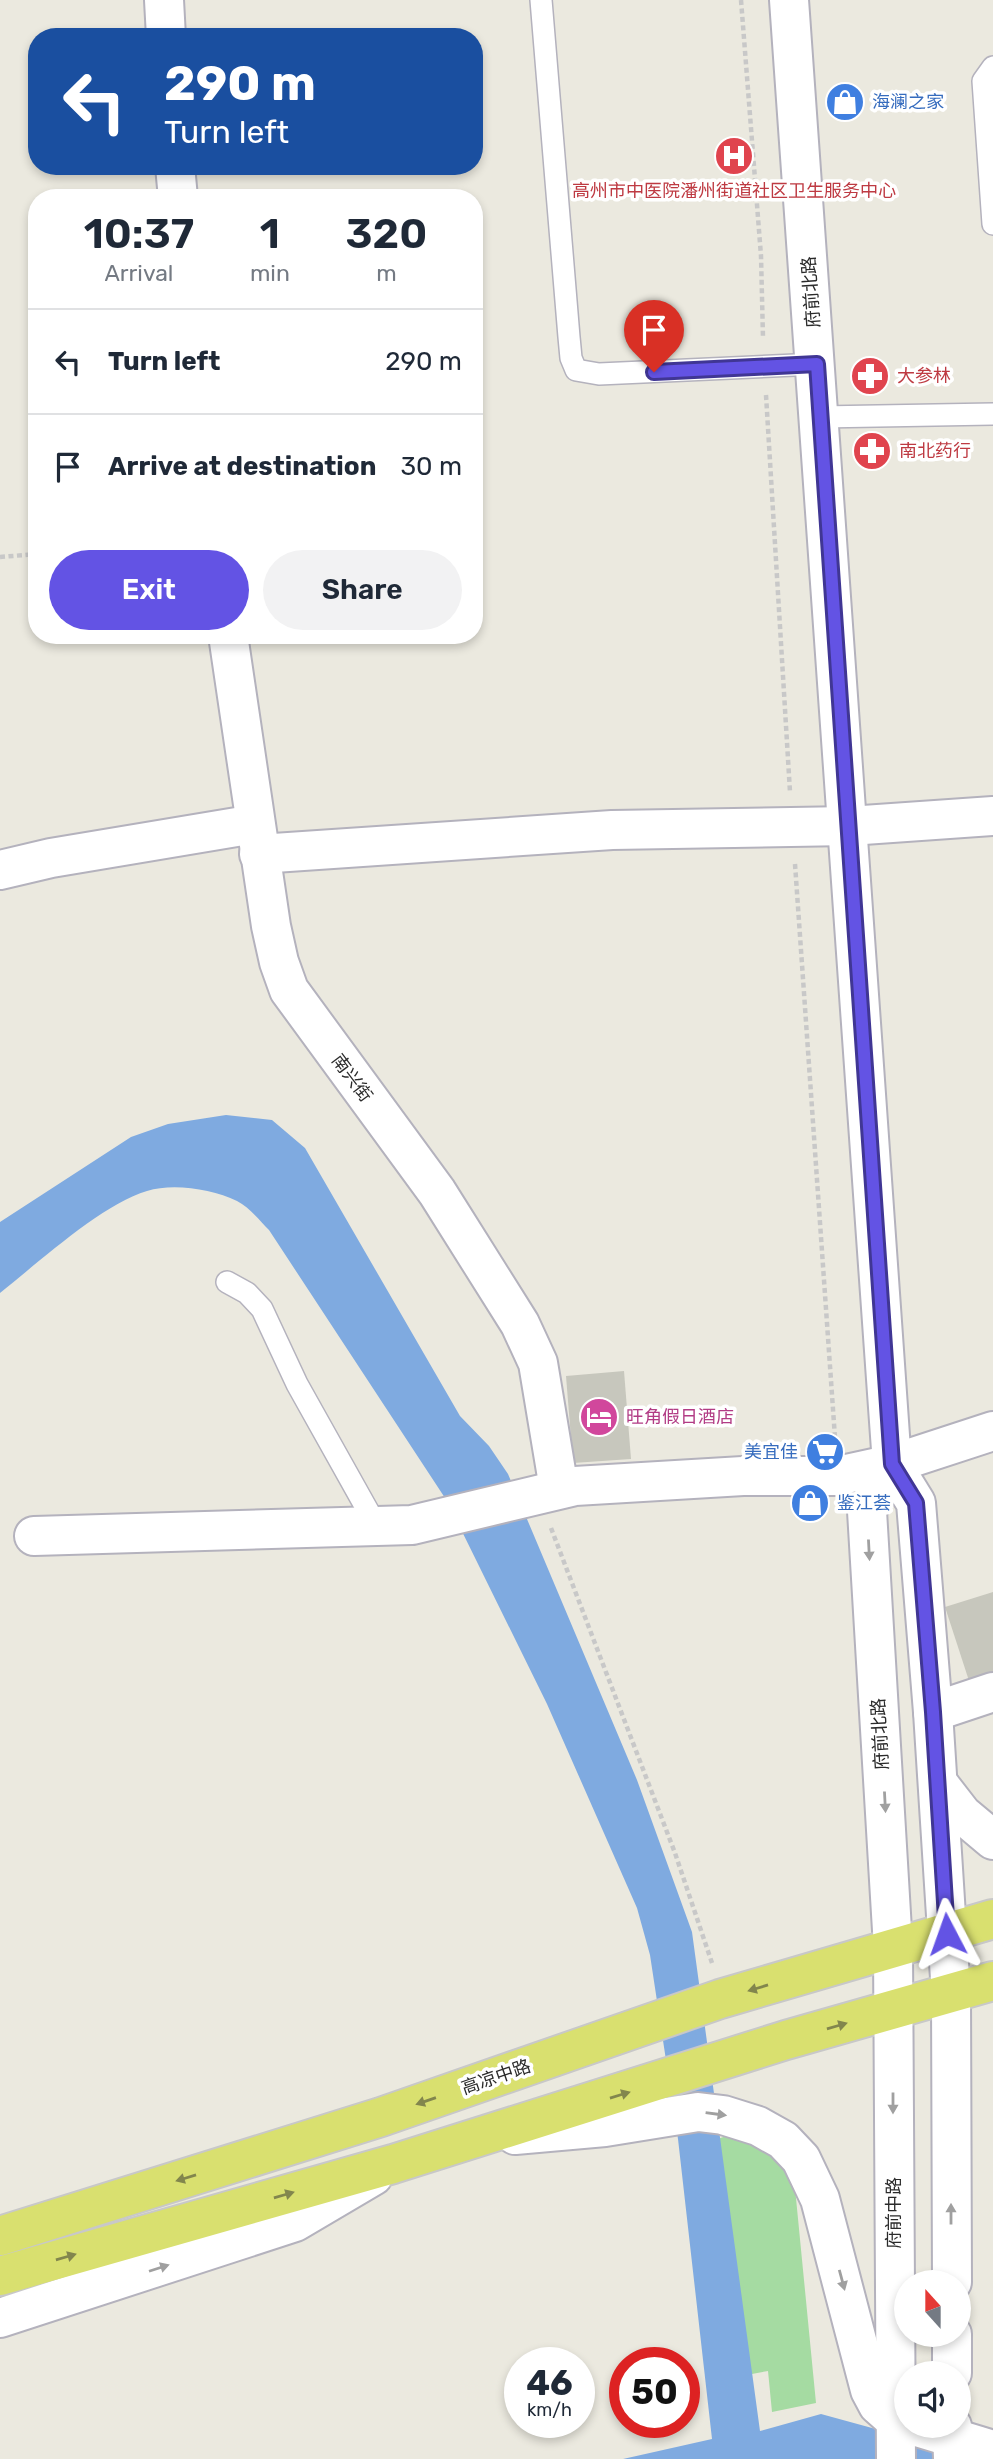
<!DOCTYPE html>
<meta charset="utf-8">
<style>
body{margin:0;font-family:Rubik,"Noto Sans SC",sans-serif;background:#f2f2f3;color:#1f2937;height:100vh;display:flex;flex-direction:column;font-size:26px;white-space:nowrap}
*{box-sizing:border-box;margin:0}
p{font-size:23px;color:#747a83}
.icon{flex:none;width:38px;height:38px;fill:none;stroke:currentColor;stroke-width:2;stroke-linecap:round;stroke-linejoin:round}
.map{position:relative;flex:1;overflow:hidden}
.details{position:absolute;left:28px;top:189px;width:455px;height:455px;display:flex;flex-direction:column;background:#fff;border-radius:28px;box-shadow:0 4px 10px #0003}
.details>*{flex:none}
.top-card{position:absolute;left:28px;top:28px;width:455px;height:147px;border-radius:28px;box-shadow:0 4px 10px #0003;background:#1a4fa0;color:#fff;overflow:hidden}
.needle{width:46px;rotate:339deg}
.tools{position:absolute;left:894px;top:2270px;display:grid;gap:14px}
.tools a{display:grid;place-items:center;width:77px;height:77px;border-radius:50%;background:#fff;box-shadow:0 4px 10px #0003;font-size:35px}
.speed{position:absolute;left:504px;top:2347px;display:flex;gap:14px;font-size:35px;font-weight:700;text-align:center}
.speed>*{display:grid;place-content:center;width:91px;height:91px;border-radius:50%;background:#fff;box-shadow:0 4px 10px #0003;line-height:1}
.speed small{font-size:18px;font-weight:400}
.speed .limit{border:10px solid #d22;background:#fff;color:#111}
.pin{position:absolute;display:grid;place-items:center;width:60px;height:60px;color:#fff;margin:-72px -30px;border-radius:50% 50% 50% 0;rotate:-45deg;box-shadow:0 0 7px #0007}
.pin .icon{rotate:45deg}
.me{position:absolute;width:77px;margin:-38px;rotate:356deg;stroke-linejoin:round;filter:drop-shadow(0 0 5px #0008)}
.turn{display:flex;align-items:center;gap:24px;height:147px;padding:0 21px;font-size:32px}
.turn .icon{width:91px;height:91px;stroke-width:2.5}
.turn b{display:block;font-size:49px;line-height:60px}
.eta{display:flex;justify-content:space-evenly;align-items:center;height:119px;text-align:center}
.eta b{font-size:42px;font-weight:600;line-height:49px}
.cta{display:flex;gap:14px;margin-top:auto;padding:14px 21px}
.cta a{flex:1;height:80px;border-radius:42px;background:#6353e4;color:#fff;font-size:28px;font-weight:600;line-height:80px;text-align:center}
.cta a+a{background:#f2f2f3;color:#1f2937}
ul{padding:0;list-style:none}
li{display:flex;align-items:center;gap:21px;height:105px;padding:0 21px;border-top:2px solid #e0e1e3}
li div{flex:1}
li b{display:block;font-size:26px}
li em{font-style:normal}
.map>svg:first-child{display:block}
</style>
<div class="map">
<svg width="993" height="2459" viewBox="0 0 993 2459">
<rect width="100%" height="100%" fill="#ebe9df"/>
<polygon fill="#a5dba2" points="741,2131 780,2154 795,2188 816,2403 772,2412 768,2371 709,2382 688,2149"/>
<path fill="#7faae0" d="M226 1115 272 1120 305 1148 460 1416 489 1446 508 1474 637 1780 692 1932 760 2431 821 2414 985 2459H623L712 2439 678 2139 650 1955 637 1908 547 1704 447 1501 269 1230C260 1221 249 1207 237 1201 212 1189 173 1183 147 1191 102 1204 38 1263 0 1293V1222L131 1137 168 1124Z"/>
<g fill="#c7c7bd">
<polygon points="624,1371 631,1459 573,1463 566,1376"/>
<polygon points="993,1592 993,1680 971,1687 945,1607"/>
</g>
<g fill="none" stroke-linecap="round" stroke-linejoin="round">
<defs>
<g id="lane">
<polyline points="541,0 569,337 571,358 576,370 599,374 817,364"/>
<polyline points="993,67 983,81 993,224"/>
<polyline points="820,417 993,414"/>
<polyline points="227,1282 247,1293 262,1309 297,1384 377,1527"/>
</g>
<g id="street">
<polyline points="164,0 166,37"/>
<polyline points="175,166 178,198"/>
<polyline points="228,635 271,926 279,962 289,990 437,1192 520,1324 538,1363 559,1489"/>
<polyline points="259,854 612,830 849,826 993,816"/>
<polyline points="0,870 51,858 255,824"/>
<polyline points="34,1536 412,1525 575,1486 743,1476 837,1476 892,1464 993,1431"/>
<polyline points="933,1712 993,1692"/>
<polyline points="0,2318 295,2222 373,2176"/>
<polyline points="914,2426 993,2450"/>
</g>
<g id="secondary">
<polyline points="789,0 892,1464 916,1503 933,1712 951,1994 952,2282"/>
<polyline points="892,1464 867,1511 893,1947 896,2459"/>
<polyline points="938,1783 962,1814 993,1840"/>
<polyline points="515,2135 605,2127 698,2112 723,2115 758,2126 783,2140 801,2159 820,2199 870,2390 878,2405 895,2420"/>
<polyline points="952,2334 952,2373"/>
<polyline points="952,2426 953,2459"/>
</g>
<g id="primary">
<polyline points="0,2236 381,2117 720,1999 993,1919"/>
<polyline points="0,2276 393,2164 786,2040 993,1981"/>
</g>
</defs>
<use href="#lane" stroke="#b4b2bd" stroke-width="24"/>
<use href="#street" stroke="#b4b2bd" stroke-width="42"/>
<use href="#secondary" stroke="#b4b2bd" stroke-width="42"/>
<use href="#primary" stroke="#c8c8c8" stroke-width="42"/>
<g stroke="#c8c8c8" stroke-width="4.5" stroke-dasharray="5 3.5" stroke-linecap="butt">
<polyline points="741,0 761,256 763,338"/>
<polyline points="766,395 790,792"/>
<polyline points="0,557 37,554"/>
<polyline points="795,864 835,1438"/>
<polyline points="551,1528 675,1853 712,1963"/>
</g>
<use href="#lane" stroke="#fff" stroke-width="21"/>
<use href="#street" stroke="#fff" stroke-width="38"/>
<use href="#secondary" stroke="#fff" stroke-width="38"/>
<use href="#primary" stroke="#d9e06f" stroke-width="38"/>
</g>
<defs><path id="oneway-solid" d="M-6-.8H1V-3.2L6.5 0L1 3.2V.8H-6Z" transform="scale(1.75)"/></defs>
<g fill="#a0a0a0">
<use href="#oneway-solid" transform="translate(869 1550) rotate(87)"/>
<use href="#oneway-solid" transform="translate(885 1802) rotate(87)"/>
<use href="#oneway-solid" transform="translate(893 2103) rotate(90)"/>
<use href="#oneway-solid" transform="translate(716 2114) rotate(8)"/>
<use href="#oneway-solid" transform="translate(951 2214) rotate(-90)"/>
<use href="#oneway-solid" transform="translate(159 2268) rotate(-18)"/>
<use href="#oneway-solid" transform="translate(842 2280) rotate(75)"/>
</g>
<g fill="#82864d">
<use href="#oneway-solid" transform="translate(758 1988) rotate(163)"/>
<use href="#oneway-solid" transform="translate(837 2026) rotate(-16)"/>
<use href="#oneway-solid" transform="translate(620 2095) rotate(-17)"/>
<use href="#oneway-solid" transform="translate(426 2101) rotate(161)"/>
<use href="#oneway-solid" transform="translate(186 2178) rotate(163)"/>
<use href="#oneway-solid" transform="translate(284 2195) rotate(-16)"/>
<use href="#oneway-solid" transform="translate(66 2257) rotate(-16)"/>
</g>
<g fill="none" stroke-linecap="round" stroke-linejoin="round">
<defs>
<polyline id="route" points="654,372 817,364 892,1464 916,1503 933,1712 947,1934"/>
</defs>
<use href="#route" stroke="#403694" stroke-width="18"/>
<use href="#route" stroke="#6353e4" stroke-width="12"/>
</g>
<defs>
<symbol id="shop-disc" viewBox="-11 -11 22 22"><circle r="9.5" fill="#3f7fe0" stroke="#fff"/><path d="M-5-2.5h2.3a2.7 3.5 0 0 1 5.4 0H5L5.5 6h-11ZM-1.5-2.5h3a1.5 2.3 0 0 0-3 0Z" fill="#fff"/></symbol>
<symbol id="hospital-disc" viewBox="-11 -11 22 22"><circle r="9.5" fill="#e0444e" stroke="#fff"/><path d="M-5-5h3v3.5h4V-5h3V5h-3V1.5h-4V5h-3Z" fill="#fff"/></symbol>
<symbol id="pharmacy-disc" viewBox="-11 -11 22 22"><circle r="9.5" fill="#e0444e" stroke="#fff"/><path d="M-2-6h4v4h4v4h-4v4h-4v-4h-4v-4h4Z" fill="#fff"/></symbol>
<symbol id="hotel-disc" viewBox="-11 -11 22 22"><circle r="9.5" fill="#d1479c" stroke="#fff"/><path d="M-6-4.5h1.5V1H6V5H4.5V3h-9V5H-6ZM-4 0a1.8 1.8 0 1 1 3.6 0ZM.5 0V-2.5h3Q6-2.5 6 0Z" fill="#fff"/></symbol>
<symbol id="supermarket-disc" viewBox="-11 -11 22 22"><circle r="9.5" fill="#3f7fe0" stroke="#fff"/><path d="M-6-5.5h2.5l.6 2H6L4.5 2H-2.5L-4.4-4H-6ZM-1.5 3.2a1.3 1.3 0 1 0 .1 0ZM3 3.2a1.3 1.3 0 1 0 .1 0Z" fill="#fff"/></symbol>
</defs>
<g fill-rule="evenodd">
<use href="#shop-disc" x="823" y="80" width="44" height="44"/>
<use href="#hospital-disc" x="712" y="134" width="44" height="44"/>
<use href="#pharmacy-disc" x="848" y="354" width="44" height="44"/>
<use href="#pharmacy-disc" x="850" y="429" width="44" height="44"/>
<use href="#hotel-disc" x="577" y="1395" width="44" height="44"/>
<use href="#supermarket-disc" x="803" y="1430" width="44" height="44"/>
<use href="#shop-disc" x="788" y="1481" width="44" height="44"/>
</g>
<g text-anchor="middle" stroke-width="7" stroke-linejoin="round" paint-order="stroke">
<g font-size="18" fill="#366cbe" stroke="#fff" text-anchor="start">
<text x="872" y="108">海澜之家</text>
<text x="798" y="1458" text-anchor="end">美宜佳</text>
<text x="837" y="1509">鉴江荟</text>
</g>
<g font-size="18" fill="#be3a42" stroke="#fff" text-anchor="start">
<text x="734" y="197" text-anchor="middle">高州市中医院潘州街道社区卫生服务中心</text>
<text x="897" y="382">大参林</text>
<text x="899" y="457">南北药行</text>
</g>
<g font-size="18" fill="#2b2b2b" stroke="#fff">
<text transform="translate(811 292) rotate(-94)" y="6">府前北路</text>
<text transform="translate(352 1078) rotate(53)" y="6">南兴街</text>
<text transform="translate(880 1734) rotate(-93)" y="6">府前北路</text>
<text transform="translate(496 2077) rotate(-19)" y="6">高凉中路</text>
<text transform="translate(894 2213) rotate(-90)" y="6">府前中路</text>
</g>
<g font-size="18" fill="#b23c85" stroke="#fff" text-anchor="start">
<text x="626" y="1423">旺角假日酒店</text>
</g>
</g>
</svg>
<div class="tools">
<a><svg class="needle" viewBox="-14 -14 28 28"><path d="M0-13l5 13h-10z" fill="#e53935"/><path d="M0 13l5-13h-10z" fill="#747a83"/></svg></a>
<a><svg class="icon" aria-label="sound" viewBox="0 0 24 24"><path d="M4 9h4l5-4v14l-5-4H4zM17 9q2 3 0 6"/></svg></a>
</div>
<div class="speed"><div>46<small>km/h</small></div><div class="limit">50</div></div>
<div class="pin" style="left:654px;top:372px;background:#d93025"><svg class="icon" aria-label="arrive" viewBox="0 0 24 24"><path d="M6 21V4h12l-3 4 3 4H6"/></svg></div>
<svg class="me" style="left:947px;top:1934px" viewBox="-20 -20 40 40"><path d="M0-17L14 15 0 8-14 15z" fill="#6353e4" stroke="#fff" stroke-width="4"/></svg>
<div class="top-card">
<div class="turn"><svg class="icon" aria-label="left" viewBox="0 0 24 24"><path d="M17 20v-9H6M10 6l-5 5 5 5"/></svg><div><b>290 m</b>Turn left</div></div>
</div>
<section class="details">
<div class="eta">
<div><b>10:37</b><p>Arrival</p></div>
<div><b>1</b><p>min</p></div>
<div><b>320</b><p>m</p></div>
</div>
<ul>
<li><svg class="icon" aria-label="left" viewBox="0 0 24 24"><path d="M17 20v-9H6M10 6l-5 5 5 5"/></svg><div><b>Turn left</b></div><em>290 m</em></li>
<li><svg class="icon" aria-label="arrive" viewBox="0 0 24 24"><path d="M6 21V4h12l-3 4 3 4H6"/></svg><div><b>Arrive at destination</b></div><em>30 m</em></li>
</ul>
<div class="cta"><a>Exit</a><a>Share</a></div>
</section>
</div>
